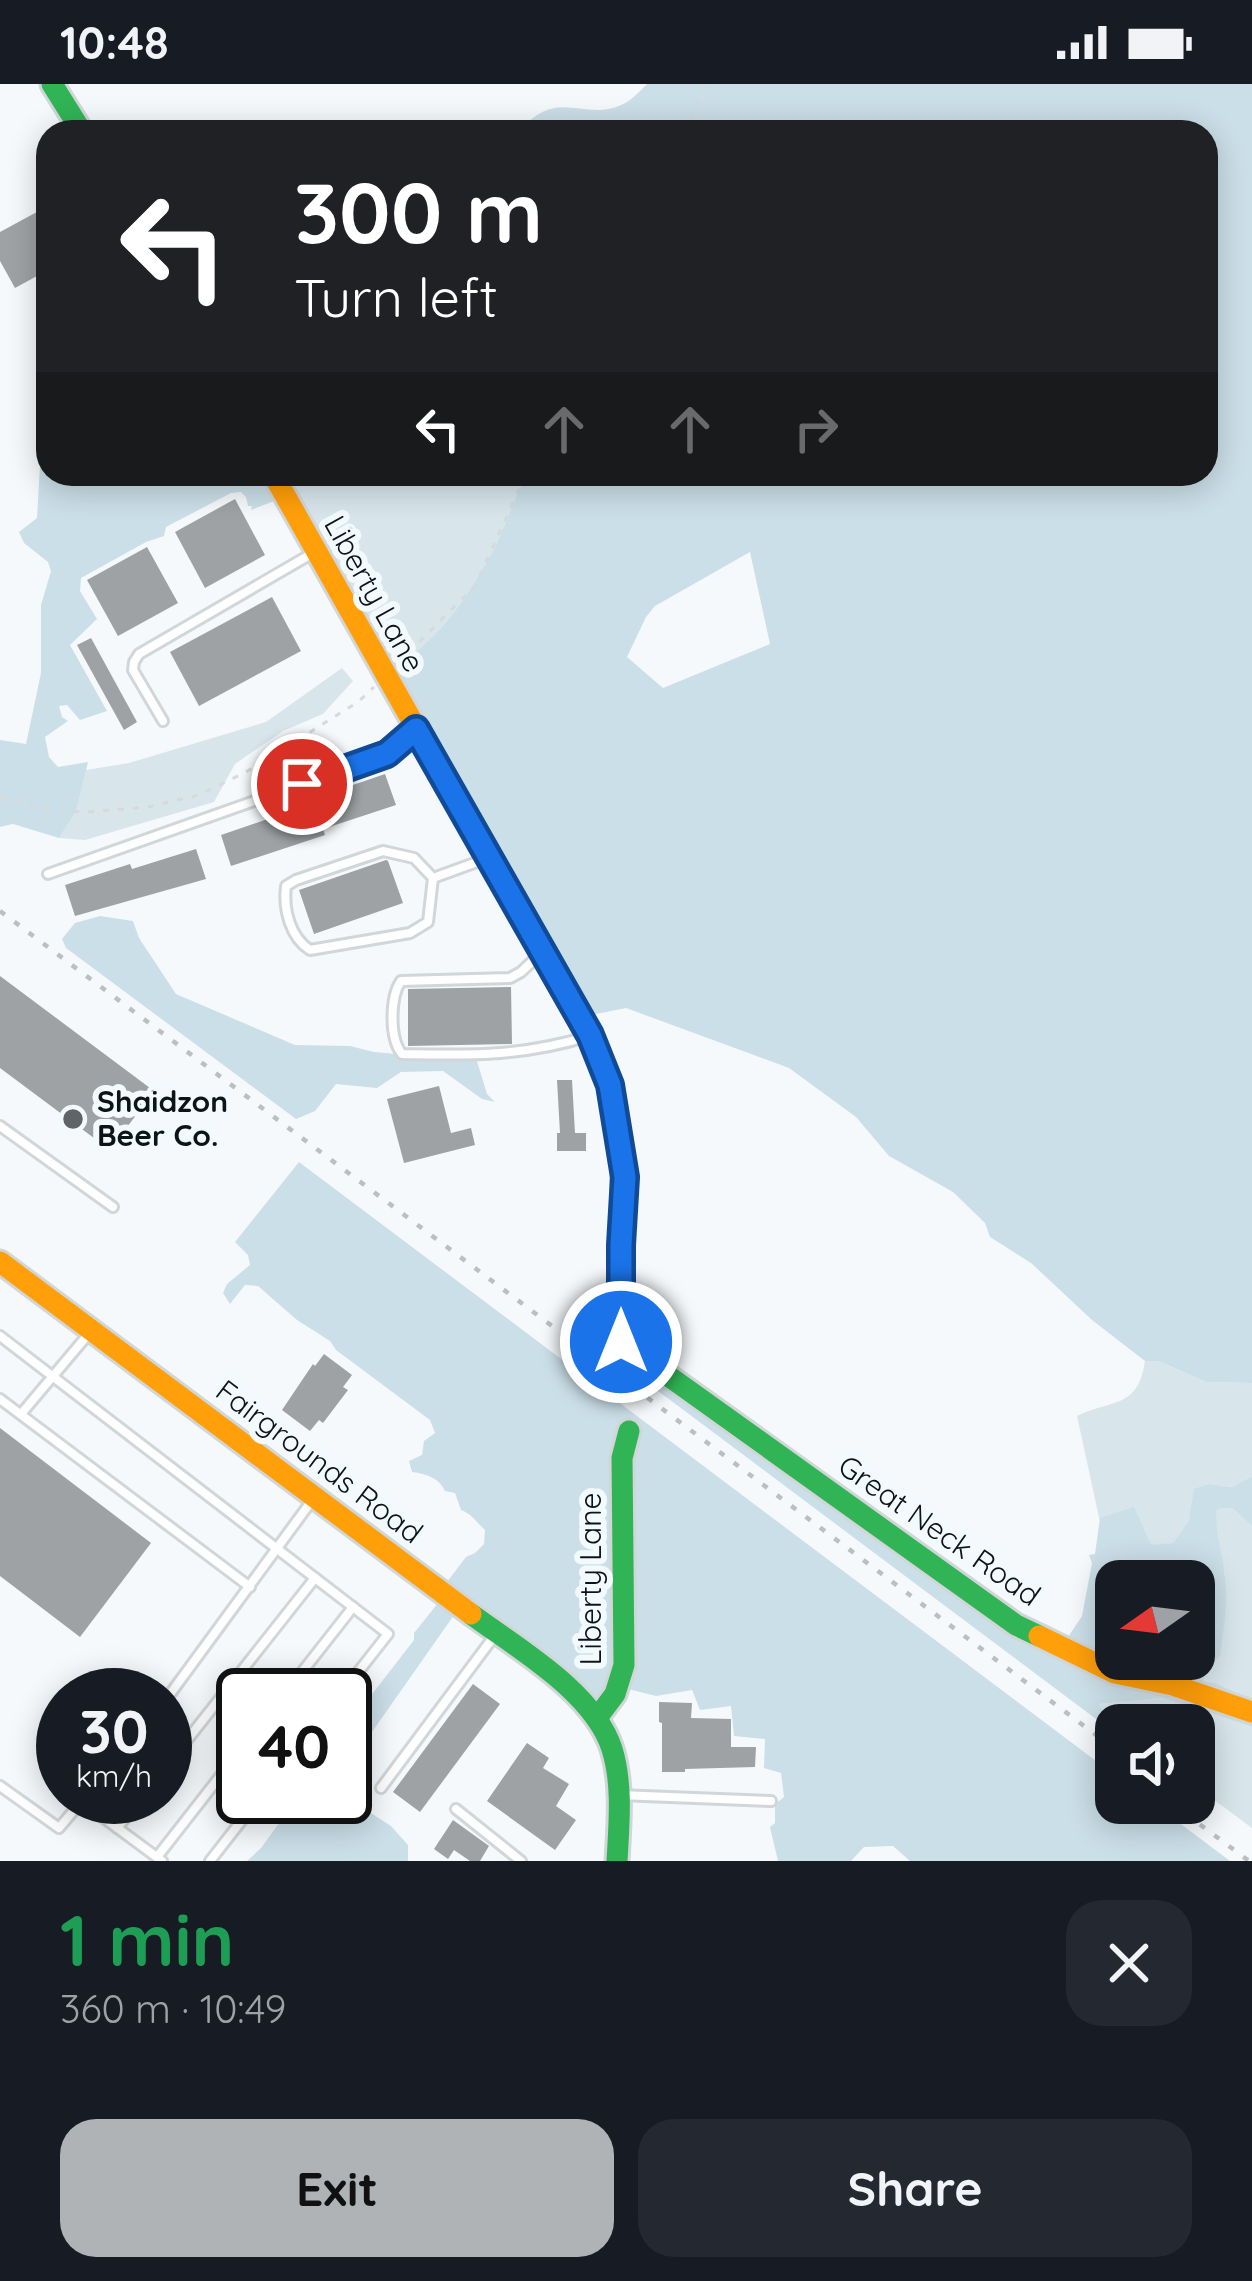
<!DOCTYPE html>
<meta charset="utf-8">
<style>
body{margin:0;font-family:Quicksand,sans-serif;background:#242831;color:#f1f3f6;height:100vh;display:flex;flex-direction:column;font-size:45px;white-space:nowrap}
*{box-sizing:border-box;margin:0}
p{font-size:39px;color:#9ea1a6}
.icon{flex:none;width:66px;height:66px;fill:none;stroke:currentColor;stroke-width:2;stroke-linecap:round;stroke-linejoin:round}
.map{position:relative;height:1777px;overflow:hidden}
.drawer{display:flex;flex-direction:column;background:#171b24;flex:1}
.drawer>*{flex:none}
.banner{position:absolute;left:36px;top:36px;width:1182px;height:366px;border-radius:36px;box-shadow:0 6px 30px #0003;background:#202124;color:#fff;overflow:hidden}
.needle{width:78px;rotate:256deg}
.controls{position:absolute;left:1095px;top:1476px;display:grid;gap:24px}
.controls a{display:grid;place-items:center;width:120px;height:120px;border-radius:24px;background:#171b24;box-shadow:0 6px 30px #0003;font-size:60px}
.speed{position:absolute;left:36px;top:1584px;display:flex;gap:24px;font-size:60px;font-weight:700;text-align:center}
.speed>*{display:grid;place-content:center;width:156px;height:156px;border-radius:50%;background:#171b24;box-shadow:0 6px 30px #0003;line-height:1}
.speed small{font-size:30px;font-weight:400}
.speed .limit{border:6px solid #111;border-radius:18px;background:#fff;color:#111}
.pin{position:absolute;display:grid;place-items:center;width:102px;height:102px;color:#fff;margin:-51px;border:6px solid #fff;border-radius:50%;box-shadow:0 3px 12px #0007}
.me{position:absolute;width:132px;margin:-66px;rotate:0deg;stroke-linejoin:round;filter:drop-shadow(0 0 9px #0008)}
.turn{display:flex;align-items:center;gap:42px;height:252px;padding:0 60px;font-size:54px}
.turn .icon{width:156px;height:156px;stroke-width:2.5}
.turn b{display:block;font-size:84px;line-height:102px}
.lanes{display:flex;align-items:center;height:114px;padding:0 60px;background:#0003;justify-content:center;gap:60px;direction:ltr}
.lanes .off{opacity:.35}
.round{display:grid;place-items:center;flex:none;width:126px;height:126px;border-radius:36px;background:#242831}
.summary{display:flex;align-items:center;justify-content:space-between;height:204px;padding:0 60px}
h1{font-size:72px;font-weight:700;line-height:90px;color:#1e9e55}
.action{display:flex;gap:24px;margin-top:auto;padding:24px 60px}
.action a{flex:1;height:138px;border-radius:36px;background:#afb3b6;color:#111;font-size:48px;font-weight:700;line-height:138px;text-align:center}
.action a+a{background:#242831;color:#f1f3f6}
.status{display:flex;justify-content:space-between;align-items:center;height:84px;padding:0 60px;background:#171b24;direction:ltr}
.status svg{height:33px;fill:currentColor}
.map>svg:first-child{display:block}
</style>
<div class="status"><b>10:48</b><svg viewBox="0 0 49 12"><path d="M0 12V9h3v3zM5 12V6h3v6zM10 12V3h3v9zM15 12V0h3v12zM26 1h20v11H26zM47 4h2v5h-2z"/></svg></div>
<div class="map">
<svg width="1252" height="1777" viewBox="0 0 1252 1777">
<rect width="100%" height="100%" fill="#f5f9fb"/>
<g fill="#d8e6ec">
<path d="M272 390H528C512 415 506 443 492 468 464 519 436 561 384 588Z"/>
<polygon points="342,584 353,597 323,630 283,647 235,680 214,718 85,756 59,754 76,728 86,686 129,679 266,638"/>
<path d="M1145 1277H1159L1206 1298 1252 1299V1392L1232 1403 1209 1400 1189 1436 1173 1459 1151 1462 1100 1438 1077 1332C1112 1315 1138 1325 1145 1277Z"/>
<polygon points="1232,1424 1252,1442 1252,1616 1217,1599 1204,1599 1205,1585 1225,1491 1215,1443 1217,1425"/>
<polygon points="1161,1614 1252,1643 1252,1744 1194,1701 1194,1641 1116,1643 1106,1634 1098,1620"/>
</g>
<g fill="#cbdfe8" fill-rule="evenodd">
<path d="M647 0H1252V1299L1206 1298 1159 1277H1145L1092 1236 1031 1179 990 1153 985 1139 953 1108 889 1072 856 1033 789 984 626 924 586 932 384 588C436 561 464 519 492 468 506 443 512 415 528 390H1206V48H519C559 0 584 41 625 19 633 15 641 6 647 0ZM750 468 770 560 663 604 627 573 646 533 655 522Z"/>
<polygon points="48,367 48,390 76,390 78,395 94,390 272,390 282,414 251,426 252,422 248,422 246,413 241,408 231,409 166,443 164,452 146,458 81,494 80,507 97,535 70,561 107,627 80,636 67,621 59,622 62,633 68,637 45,653 49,673 58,683 88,678 76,728 59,754 13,740 0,743 0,656 26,660 41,589 41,521 51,487 48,478 24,459 19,448 37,434 40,381"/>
<polygon points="100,832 133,837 139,854 176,910 295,961 350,962 374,968 477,977 487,1010 495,1018 482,1015 443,987 401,988 377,1004 336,1000 315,1027 296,1035 66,864 62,855 75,839"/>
<path d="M299 1078 1116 1692V1719H1153L1230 1777H910L893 1762 864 1763 851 1777H778L770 1743 775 1739V1720L784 1713 781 1689 764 1684 765 1655 734 1652 731 1622 700 1626 692 1606 656 1612 620 1603 601 1629 459 1524 372 1648 354 1663 345 1682V1645L414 1556V1549L442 1514 440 1507 466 1473 475 1469 484 1460 485 1446C477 1439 471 1429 461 1426L455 1409 445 1407C439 1394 427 1390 412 1388L409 1377 422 1371 424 1357 435 1349 430 1336 336 1266 330 1257 297 1236 258 1202 245 1201 230 1220 223 1209 227 1200 250 1181 248 1171 235 1158Z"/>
<path d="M618 1266 1060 1565 1082 1532 1092 1479 1089 1471 1095 1470 1100 1434 1134 1423 1151 1461 1173 1459 1189 1436 1194 1405 1209 1400 1232 1403 1252 1392V1442L1232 1424 1217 1425C1214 1449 1223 1469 1225 1493 1228 1520 1224 1545 1220 1572L1205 1584 1204 1598 1217 1599 1252 1616V1643L1161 1614 1099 1620 1106 1634 1116 1643V1650L618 1277ZM1116 1497H1194V1575H1116Z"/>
<polygon points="345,1712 391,1742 408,1761 408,1777 247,1777 261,1764 298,1713"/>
</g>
<g fill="#9ea2a5">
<polygon points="48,122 48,186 15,204 0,177 0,148"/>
<polygon points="235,415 265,471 205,504 175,448"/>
<polygon points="147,463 178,519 118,552 87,496"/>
<polygon points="272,513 301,567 199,622 170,568"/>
<polygon points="91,554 137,638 124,646 77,561"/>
<polygon points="385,690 396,721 323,745 325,751 231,782 221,751 314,719 312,715"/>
<polygon points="196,765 206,795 75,832 65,801 130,780 132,785"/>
<polygon points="386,776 388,777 403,819 314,850 299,806"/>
<polygon points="0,892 154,1007 110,1066 0,984"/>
<polygon points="511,903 512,960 408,962 408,905"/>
<polygon points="557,996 572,996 575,1049 586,1049 586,1067 557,1067 557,1049 560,1049"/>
<polygon points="439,1002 451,1049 471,1044 475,1061 404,1079 387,1015"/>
<polygon points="324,1270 352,1291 343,1303 348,1306 323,1339 319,1336 310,1347 282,1326 313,1280 315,1282"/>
<polygon points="0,1344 151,1459 80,1553 0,1492"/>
<polygon points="473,1600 500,1620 420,1728 393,1708"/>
<polygon points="659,1618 692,1619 691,1634 731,1635 731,1663 756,1663 755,1683 685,1685 685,1688 662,1688 662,1639 659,1638"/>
<polygon points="527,1659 549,1674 543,1684 569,1700 556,1722 576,1736 555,1766 487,1717"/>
<polygon points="453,1736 489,1762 480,1777 470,1777 454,1766 448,1775 434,1765"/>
</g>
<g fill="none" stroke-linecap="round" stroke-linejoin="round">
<defs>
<g id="lane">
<polyline points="163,637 133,586 134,578 139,570 313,469"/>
<polyline points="48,790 387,670 414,646"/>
<path d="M433 794 414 774 383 767 296 796 286 802C283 825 290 853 310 866L410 849 428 838 433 794 488 774"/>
<path d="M541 869 521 888 510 894 401 897C390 913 389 954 402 970 471 971 521 973 589 952"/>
<polyline points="0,1042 113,1123"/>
<polyline points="0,1252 388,1550 340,1611"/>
<polyline points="0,1315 250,1503"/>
<polyline points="21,1330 91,1247"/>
<polyline points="284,1611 353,1523"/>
<polyline points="165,1617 313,1415"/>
<polyline points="165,1684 315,1494"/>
<polyline points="0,1702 59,1744 85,1713"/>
<polyline points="381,1704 495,1551"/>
<polyline points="619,1711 771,1717"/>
<polyline points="81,1717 162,1777"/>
<polyline points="456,1725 521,1777"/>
<polyline points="117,1744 142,1713"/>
<polyline points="157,1773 243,1663"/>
<polyline points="210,1777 260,1713"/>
</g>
<g id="fast">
<polyline points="52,0 82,48"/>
<polyline points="522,832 590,951 611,1001 623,1076 621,1258 1016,1541 1039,1552"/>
<path d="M471 1530C517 1564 594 1608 612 1665 623 1701 619 1740 617 1777"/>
<polyline points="597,1634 615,1610 624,1581 622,1374 629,1347"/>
</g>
<g id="slow">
<polyline points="273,390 522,832"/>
<polyline points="0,1178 471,1530"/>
<polyline points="1039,1552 1115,1589 1173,1601 1252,1628"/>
</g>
</defs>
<use href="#lane" stroke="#d1d6d8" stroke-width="14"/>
<use href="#fast" stroke="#d1d6d8" stroke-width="27"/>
<use href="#slow" stroke="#d1d6d8" stroke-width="27"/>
<g stroke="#d7d9da" stroke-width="3" stroke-dasharray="6 9" stroke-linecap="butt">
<polyline points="684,48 706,0"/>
<polyline points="398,579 475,502 526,390"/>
<polyline points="0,712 51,726 86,728 148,723 199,711 246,688 358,618 374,603"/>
</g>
<use href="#lane" stroke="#fefefe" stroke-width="8"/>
<use href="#fast" stroke="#30b455" stroke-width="21"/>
<use href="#slow" stroke="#ff9f0a" stroke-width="21"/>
<g stroke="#bcbebf" stroke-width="4.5" stroke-dasharray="6 12" stroke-linecap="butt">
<polyline points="0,827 1116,1666"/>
<polyline points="1171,1719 1249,1777"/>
</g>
</g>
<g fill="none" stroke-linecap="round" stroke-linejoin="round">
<defs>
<polyline id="route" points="302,700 387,670 416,645 590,951 610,1001 625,1093 621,1161 621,1258"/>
</defs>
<use href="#route" stroke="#114b97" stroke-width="30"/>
<use href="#route" stroke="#1a73e8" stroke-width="21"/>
</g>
<circle fill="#5e6467" stroke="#f2fafe" stroke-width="4.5" cx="73" cy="1035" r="12"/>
<g text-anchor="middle" stroke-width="12" stroke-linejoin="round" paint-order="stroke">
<g font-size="30" fill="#0d1417" stroke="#f2fafe">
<text transform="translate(374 510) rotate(61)" y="10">Liberty Lane</text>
<text transform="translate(319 1378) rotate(37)" y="10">Fairgrounds Road</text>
<text transform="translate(939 1447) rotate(35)" y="10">Great Neck Road</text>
<text transform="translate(591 1495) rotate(-90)" y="10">Liberty Lane</text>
</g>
<g font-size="30" font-weight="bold" fill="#0d1417" stroke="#f2fafe" text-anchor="start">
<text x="97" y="1028">Shaidzon<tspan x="97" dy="34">Beer Co.</tspan></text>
</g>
</g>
</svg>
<div class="controls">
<a><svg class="needle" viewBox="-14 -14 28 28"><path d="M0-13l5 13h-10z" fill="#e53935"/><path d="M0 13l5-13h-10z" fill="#9ea1a6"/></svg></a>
<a><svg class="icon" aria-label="sound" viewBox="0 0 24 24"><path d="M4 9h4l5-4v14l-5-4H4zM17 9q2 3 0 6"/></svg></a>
</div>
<div class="speed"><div>30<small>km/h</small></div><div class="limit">40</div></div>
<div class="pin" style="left:302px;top:700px;background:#d93025"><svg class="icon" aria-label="arrive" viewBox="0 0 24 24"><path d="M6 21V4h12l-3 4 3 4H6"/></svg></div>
<svg class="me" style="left:621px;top:1258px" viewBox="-20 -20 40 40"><circle r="17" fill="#1a73e8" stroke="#fff" stroke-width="3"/><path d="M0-11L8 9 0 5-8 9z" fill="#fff"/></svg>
<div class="banner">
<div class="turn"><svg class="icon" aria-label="left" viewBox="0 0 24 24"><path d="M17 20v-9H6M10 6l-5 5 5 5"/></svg><div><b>300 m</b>Turn left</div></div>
<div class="lanes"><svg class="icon" aria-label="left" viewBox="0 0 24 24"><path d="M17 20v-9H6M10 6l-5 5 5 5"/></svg><svg class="icon off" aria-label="ahead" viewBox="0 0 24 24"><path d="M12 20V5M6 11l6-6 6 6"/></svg><svg class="icon off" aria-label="ahead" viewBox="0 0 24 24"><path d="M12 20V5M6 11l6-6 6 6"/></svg><svg class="icon off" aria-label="right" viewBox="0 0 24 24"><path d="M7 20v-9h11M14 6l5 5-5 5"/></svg></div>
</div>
</div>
<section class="drawer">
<div class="summary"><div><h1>1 min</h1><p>360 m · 10:49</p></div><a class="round"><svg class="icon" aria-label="close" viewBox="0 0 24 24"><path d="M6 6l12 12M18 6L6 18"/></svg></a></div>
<div class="action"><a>Exit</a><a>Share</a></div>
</section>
